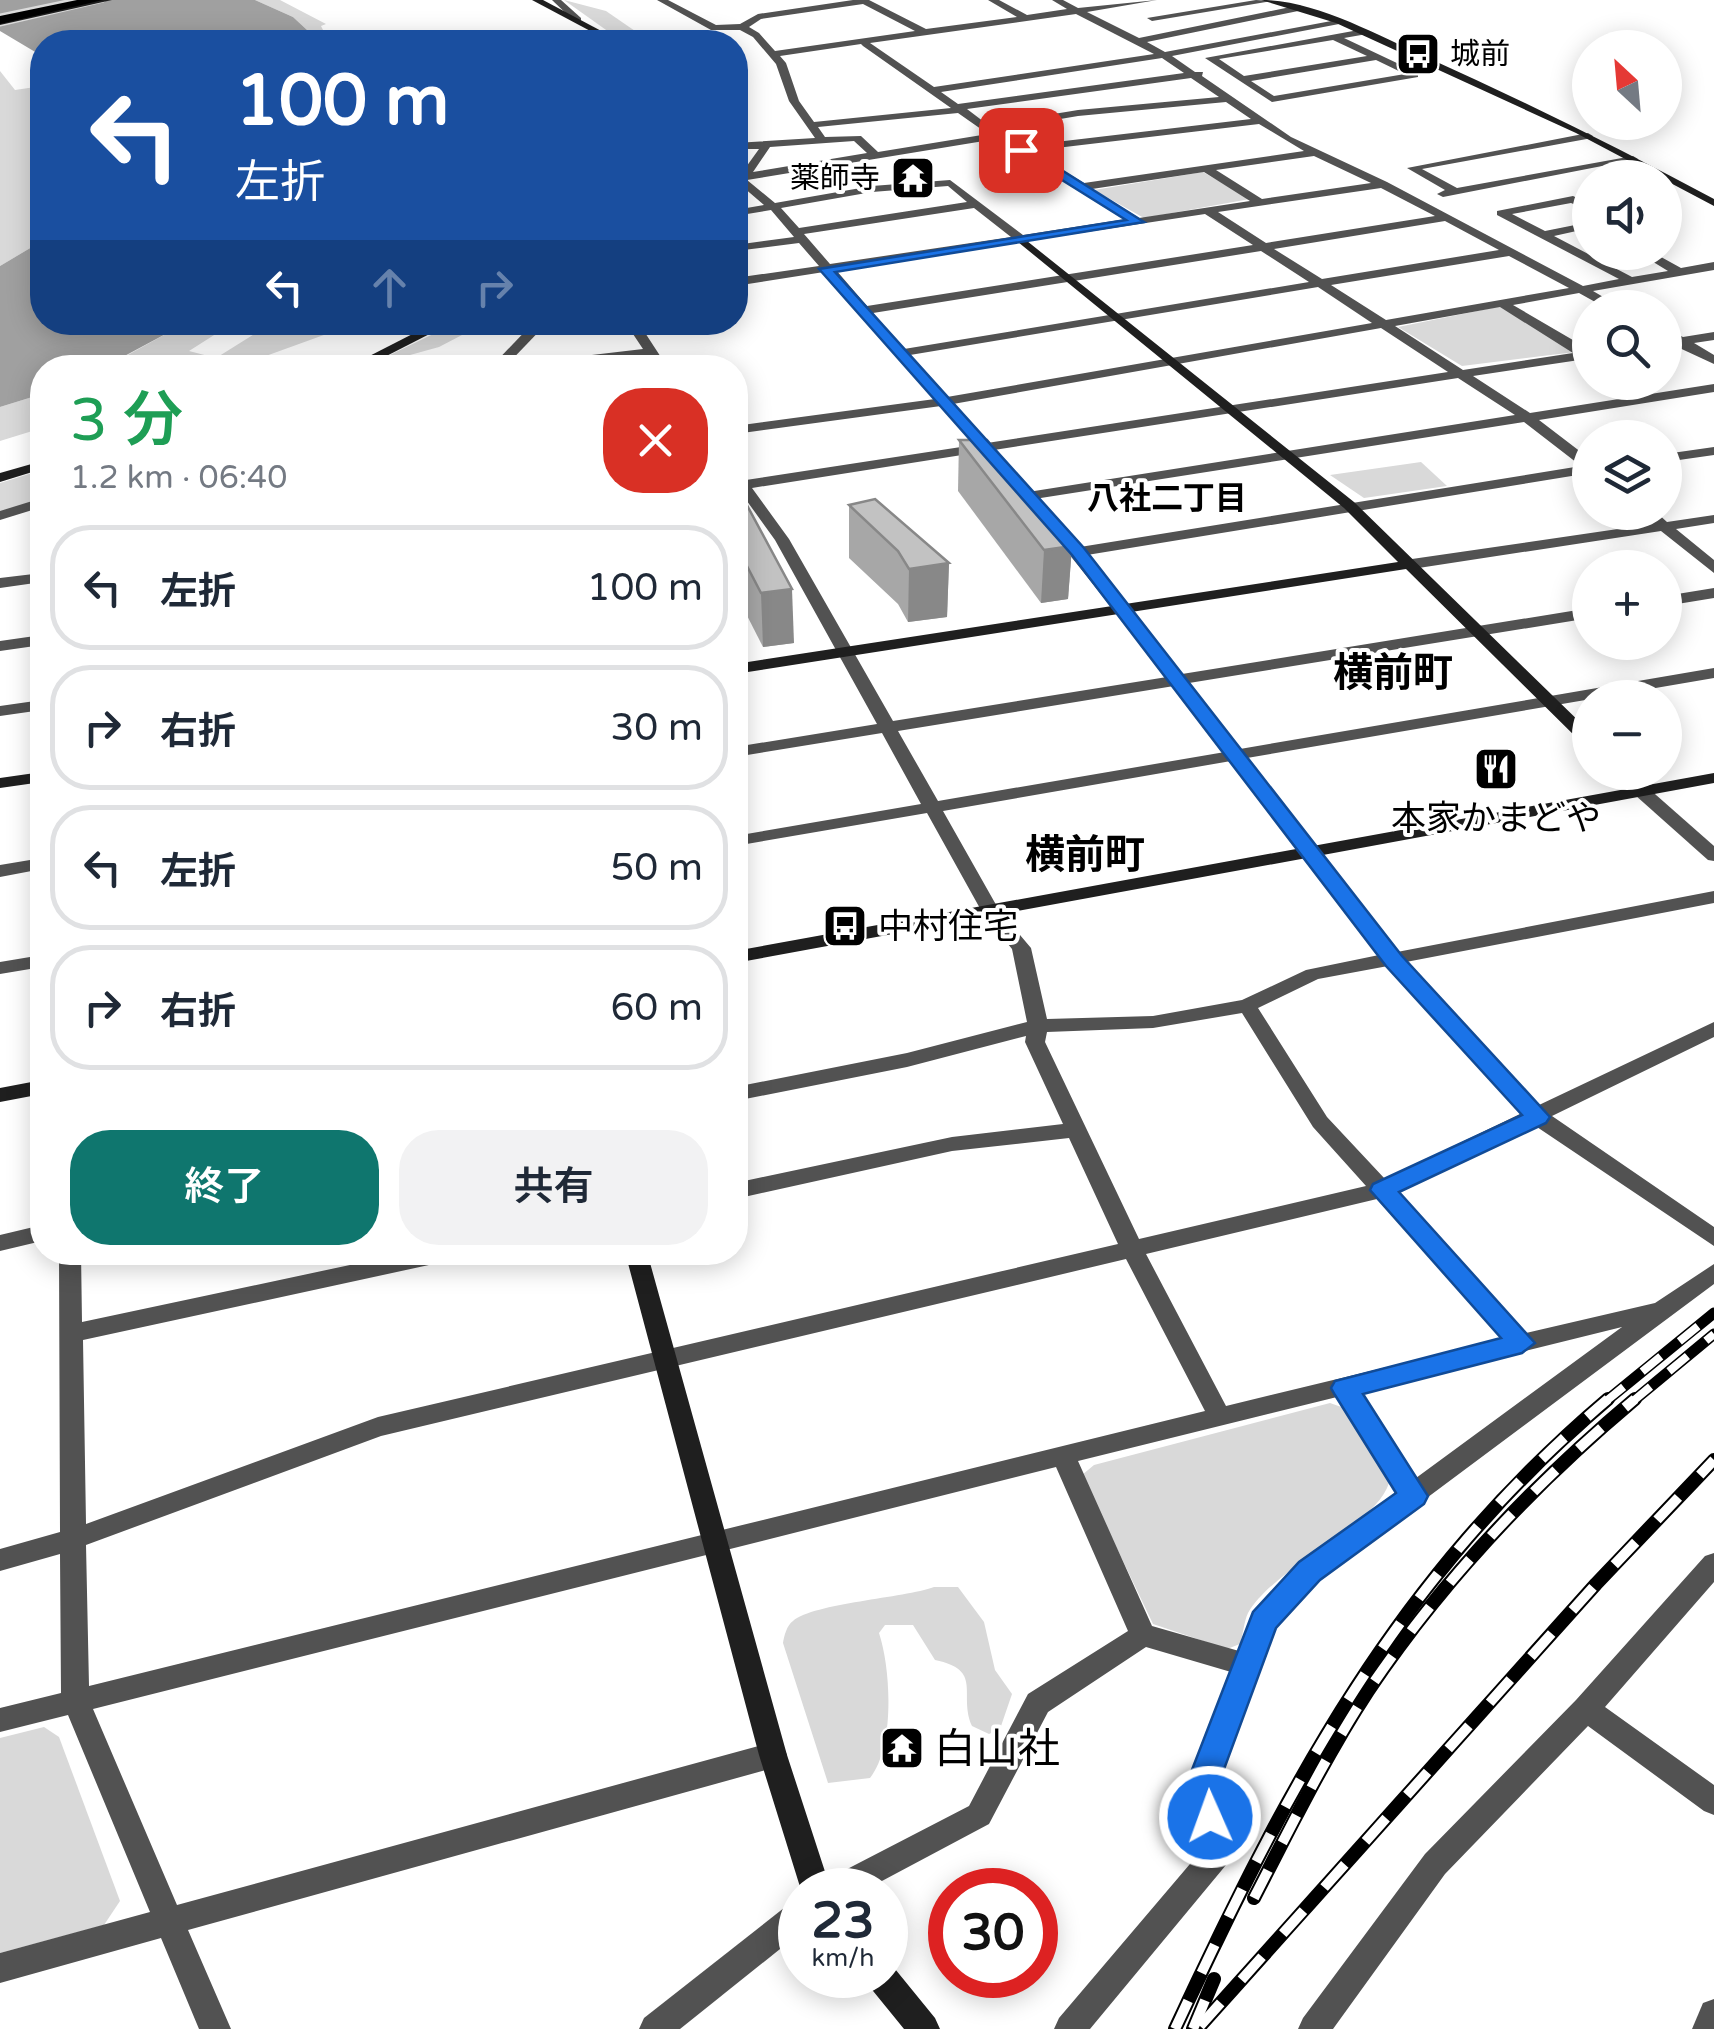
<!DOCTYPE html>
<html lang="ja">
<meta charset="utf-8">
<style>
body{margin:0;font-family:"Varela Round","Noto Sans JP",sans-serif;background:#f2f2f3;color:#1f2937;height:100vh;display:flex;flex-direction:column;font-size:38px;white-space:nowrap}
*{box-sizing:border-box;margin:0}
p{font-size:32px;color:#747a83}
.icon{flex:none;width:55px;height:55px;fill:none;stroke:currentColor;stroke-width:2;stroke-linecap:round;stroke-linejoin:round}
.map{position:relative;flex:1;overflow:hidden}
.details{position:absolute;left:30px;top:355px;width:718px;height:910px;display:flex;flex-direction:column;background:#fff;border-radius:40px;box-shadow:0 5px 25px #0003}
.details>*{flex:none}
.banner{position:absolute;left:30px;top:30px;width:718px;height:305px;border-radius:40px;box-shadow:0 5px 25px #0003;background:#1a4fa0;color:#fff;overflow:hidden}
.needle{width:65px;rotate:334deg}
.controls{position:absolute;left:1572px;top:30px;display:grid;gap:20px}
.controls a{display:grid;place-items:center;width:110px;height:110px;border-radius:50%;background:#fff;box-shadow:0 5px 25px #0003;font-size:50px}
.speed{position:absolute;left:778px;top:1868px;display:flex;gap:20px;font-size:50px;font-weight:700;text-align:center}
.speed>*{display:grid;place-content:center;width:130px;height:130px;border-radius:50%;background:#fff;box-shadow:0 5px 25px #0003;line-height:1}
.speed small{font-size:25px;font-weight:400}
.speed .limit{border:15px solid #d22;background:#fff;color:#111}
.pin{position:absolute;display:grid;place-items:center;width:85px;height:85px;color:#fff;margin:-42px;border-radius:20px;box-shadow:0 5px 15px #0006}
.me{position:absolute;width:110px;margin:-55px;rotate:358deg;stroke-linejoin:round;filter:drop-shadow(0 0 8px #0008)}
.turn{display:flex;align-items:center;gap:35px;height:210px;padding:0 40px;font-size:45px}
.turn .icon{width:130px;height:130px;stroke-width:2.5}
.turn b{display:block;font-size:70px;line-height:85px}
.lanes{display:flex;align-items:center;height:95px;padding:0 40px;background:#0003;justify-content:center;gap:50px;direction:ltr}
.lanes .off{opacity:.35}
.round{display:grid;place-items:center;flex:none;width:105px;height:105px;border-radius:40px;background:#f2f2f3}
.summary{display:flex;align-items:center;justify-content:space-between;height:170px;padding:0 40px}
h1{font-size:60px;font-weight:600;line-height:75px;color:#1e9e55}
.primary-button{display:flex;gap:20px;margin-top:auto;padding:20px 40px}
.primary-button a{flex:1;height:115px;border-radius:40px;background:#0f766e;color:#fff;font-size:40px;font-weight:600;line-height:115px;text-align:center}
.primary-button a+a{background:#f2f2f3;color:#1f2937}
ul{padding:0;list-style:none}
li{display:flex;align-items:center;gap:30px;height:125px;margin:0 20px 15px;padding:0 20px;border:5px solid #e0e1e3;border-radius:40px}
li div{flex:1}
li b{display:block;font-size:38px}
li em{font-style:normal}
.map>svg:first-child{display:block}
</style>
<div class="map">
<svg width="1714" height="2029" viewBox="0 0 1714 2029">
<rect width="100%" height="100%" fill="#fff"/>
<g fill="#d9d9d9">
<polygon points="255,0 280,0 326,24 321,26 324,32 355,32 371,42 320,42 293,17"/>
<polygon points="564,0 606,11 651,42 623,42"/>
<polygon points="0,71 15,90 42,86 42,241 0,266"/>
<polygon points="1203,172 1250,199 1144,218 1094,190"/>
<polygon points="1502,306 1575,352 1462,366 1398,327"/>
<polygon points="186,323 233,323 189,351 216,358 272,323 357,323 235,367 104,368"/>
<polygon points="456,323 485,323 439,347 363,368"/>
<polygon points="42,394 42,428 0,441 0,407"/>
<polygon points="1421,462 1447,486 1364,498 1330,475"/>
<polygon points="42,470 42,499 0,512 0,483"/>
<path d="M1330 1403 1347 1409 1389 1483C1375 1527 1276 1565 1248 1613 1244 1621 1243 1635 1240 1644L1227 1649 1153 1624 1082 1475 1094 1465Z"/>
<path d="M934 1587H958L984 1622 995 1670 1012 1694 1000 1729 989 1734 972 1726C958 1694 984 1670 935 1660L913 1625H885L879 1633C891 1669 895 1747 870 1778L828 1783 783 1643C784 1636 787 1625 793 1621 814 1603 904 1598 934 1587Z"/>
<polygon points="44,1727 59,1737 120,1901 104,1925 0,1953 0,1738"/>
</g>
<g fill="#a0a0a0">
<polygon points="0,0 255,0 293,17 320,42 42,42 42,56 0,31"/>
<polygon points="42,241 42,322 186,323 104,367 42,368 42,394 0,407 0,266"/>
</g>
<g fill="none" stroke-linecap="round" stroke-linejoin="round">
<defs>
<polygon id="highway" points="77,0 103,0 0,24 0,16"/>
</defs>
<use href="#highway" stroke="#dbdbdb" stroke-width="5"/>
<g fill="#525252" fill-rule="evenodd">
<polygon points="552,0 561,0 581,18 581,22 575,22"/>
<path d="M657 0H668L716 25 740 24 758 14 853 0H869L926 29 1017 17 988 0H999L1027 15 1067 9 1052 0H1063L1078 8 1157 0 1087 12 1139 38 1300 5 1303 10 1147 42 1165 52 1342 19 1339 24 1172 56 1195 72H1203L1202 76 1291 137 1387 182 1583 286 1619 279 1497 215V211L1573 196 1590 204V211L1571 203 1512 214 1545 231 1590 222V228L1554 236 1632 277 1668 271 1637 252H1652L1681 268 1714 262V270L1593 291 1622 308H1606L1579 293 1513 305 1590 350V358L1586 359 1473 376 1530 413 1714 384V392L1539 420 1590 459V473L1087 555 1182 674 1590 608V618L1189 683 1240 749 1714 668V678L1247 758 1397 952 1714 891V903L1406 962 1539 1105 1714 1022V1037L1552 1116 1714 1227V1246L1534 1125 1397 1192 1526 1333 1655 1303 1714 1264V1284L1318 1579 1275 1627 1218 1779 1231 1855 1226 1865 1090 2029H1054L1059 2018 1201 1851 1190 1779 1231 1672 1146 1647 1048 1712 989 1824 865 1890H821L826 1880 969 1806 1028 1694 1128 1631 1056 1467 93 1709 177 1905 773 1742 783 1746 787 1755 783 1764 773 1768 188 1930 231 2029H199L161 1938 0 1983V1953L150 1912 68 1715 0 1732V1708L61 1693 60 1554 0 1571V1549L60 1532 59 1252H81L82 1322 411 1252H463L460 1258 452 1260 83 1340 86 1524 378 1417 1118 1244 1069 1138 952 1151 735 1199V1183L952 1137 1063 1124 1025 1042 1026 1036 907 1067 735 1101V1087L907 1053 1027 1022 1012 949 982 912 927 813 735 846V836L921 804 882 733 735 757V747L877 724 775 540 739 490H735V471L746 480 974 445 941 406 735 434V426L935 399 824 272 735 286V278L819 266 799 243 735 251V245L794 237 771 210 735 216V210L764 205 736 181 759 149H735V143L815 138 789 101 776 64 753 37 740 30H711ZM863 4 915 31 775 51 759 33 749 27 761 19ZM1076 14 1154 54 934 87 870 43ZM861 44 863 46 951 108 814 122 799 101 786 63 780 56ZM1162 58 1184 73 958 104 941 92ZM1191 78 1219 97 1078 110 988 125 967 109ZM1226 102 1251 119 1022 146 996 130 1078 116ZM958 113 988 134 878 152 861 136 825 137 818 127ZM1259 124 1304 151 1084 183 1031 151ZM996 139 1126 219 1023 235 950 180 872 186 775 203 747 180ZM854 141 867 153 753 172 770 147ZM1314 156 1371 183 1262 199 1216 170ZM1204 172 1250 201 1139 218 1092 189ZM948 186 967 202 799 228 781 208 872 192ZM1381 188 1435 216 1266 243 1218 212ZM974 208 1011 237 830 264 804 234ZM1205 214 1253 245 867 306 836 270ZM1445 221 1499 250 1322 279 1274 249ZM1261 251 1309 282 904 349 873 313ZM1509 256 1569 288 1386 320 1331 285ZM1318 287 1372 323 947 397 910 355ZM1500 307 1573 353 1463 370 1395 326ZM1381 328 1448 372 987 443 953 404ZM1458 378 1515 415 1028 492 1021 496 1028 500 1524 422 1581 466 1080 547 1051 513H1041V519L1167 677 893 721 789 539 752 488 981 452 993 462 1000 458 994 450ZM1174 686 1225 752 938 801 898 731ZM1231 761 1379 955 1306 970 1242 1000 1153 1016 1047 1019 1031 948 999 910 943 811ZM1388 966 1522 1113 1385 1179 1327 1117 1258 1008 1318 979ZM1242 1013 1313 1127 1366 1186 1139 1239 1045 1042 1047 1032 1153 1028ZM1377 1199 1503 1339 1226 1406 1146 1254ZM1126 1259 1205 1411 89 1686 86 1545 381 1436ZM1622 1327 1416 1478 1359 1392ZM1337 1397 1398 1492 1300 1563 1255 1613 1239 1651 1152 1626 1078 1461Z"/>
<polygon points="1256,0 1272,1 1152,21 1147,18"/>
<path d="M1364 29 1367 34 1344 38 1418 73V77L1272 102 1205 58ZM1333 40 1367 56 1244 76 1219 59ZM1376 60 1405 74 1274 96 1251 81Z"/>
<polygon points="1588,133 1593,136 1592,138 1422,169 1457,188 1633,156 1638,159 1443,197 1437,194 1445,190 1407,168"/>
<polygon points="534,322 548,322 504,368 490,368"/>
<polygon points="625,322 638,322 668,368 655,368 648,356 553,368 509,368 515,364 643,349"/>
<polygon points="1665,328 1683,337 1714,332 1714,340 1694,343 1714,355 1714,364 1673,345 1665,337"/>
<polygon points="1714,447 1714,455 1665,462 1665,454"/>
<polygon points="42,498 42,507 0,520 0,511"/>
<polygon points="1640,512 1656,512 1667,522 1714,515 1714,523 1676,529 1714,560 1714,573 1661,531 1412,569 1404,564 1412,559 1652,524"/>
<polygon points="42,573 42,582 0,588 0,578"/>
<polygon points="1714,588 1714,598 1665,606 1665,596"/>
<polygon points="42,635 42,645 0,651 0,641"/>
<polygon points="42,700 42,710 0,716 0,706"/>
<polygon points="1641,786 1647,787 1714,846 1714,861 1708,860 1635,795 1632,791 1635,787"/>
<polygon points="42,858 42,869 0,877 0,865"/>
<polygon points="42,955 42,967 0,974 0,962"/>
<polygon points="42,1225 42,1241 0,1251 0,1235"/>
<polygon points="1714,1553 1714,1582 1605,1707 1714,1785 1714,1815 1704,1811 1588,1726 1445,1874 1333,2029 1298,2029 1303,2018 1425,1854 1576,1700 1705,1556"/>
<polygon points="800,1900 800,1933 680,2029 639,2029 644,2018 789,1904"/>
<polygon points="1714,1999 1714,2029 1692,2029 1703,2003"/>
</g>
<g fill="#1f1f1f" fill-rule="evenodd">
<polygon points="95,0 112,0 0,25 0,19"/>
<polygon points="532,0 543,0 622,42 611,42"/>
<path d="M1261 0C1315 0 1377 35 1426 57 1524 101 1619 148 1714 199V206L1576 133 1336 23Z"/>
<polygon points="1022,237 1354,502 1590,732 1590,746 1584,745 1406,569 735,674 735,664 1398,562 1344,508 1018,242 1016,240"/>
<polygon points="436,322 453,322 363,368 346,368"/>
<polygon points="42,461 42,469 0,482 0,473"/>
<polygon points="42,772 42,782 0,788 0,778"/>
<polygon points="1714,773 1714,783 735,963 735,951"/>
<polygon points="42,1080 42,1094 0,1102 0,1088"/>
<polygon points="625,1252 647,1252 787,1755 831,1890 801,1890 759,1755"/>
<polygon points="885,1962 891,1964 935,2018 940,2029 904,2029 869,1986 865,1975 885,1975"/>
</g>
<use href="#highway" fill="#000" fill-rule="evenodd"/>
<defs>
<g id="rail-far1">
<polyline points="1605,1402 1714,1313"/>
<polyline points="1632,1402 1714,1334"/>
</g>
<g id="rail">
<path d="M1254 1898C1290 1828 1325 1757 1368 1691 1441 1582 1534 1484 1635 1399"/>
<polyline points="1200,2026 1596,1584 1714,1460"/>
<path d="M1175 2029C1290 1782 1396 1579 1608 1399"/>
<polyline points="1193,2029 1214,1979"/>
</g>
</defs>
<use href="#rail-far1" stroke="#000" stroke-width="11"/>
<use href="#rail" stroke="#000" stroke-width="14"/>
<use href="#rail-far1" stroke="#fff" stroke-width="8" stroke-dasharray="24" stroke-linecap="butt"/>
<use href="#rail" stroke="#fff" stroke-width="10" stroke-dasharray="31" stroke-linecap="butt"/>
</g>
<g fill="#a7a7a7">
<polygon points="959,440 1072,546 1068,599 1041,603 958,491"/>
<polygon points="735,483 794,643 763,647 735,592"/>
<polygon points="849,505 949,563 947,617 908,622 898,604 849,558"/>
</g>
<g fill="#888">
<polygon points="1072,546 1068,599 1041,603 1044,550"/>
<polygon points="949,563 947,617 908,622 909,569"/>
<polygon points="792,589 794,643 763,647 761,593"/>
</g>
<g fill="#c2c2c2" stroke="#888" stroke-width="2.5">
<polygon points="959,440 987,440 1072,546 1044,550"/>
<polygon points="735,483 792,589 761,593 735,543"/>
<polygon points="875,499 949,563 909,569 898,551 849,505"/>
</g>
<polygon fill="#1a73e8" stroke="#114b97" stroke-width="2.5" points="1017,147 1025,147 1144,222 835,272 1084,548 1402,956 1550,1117 1546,1123 1399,1192 1535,1343 1522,1353 1363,1394 1428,1496 1424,1504 1320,1580 1276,1628 1220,1780 1227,1817 1222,1828 1210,1832 1199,1828 1188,1780 1253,1612 1299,1562 1396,1493 1335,1395 1331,1388 1335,1381 1501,1338 1370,1190 1373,1184 1522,1115 1386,966 1072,555 819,269 1126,220 1017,152"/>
<defs>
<symbol id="bus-square" viewBox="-11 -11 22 22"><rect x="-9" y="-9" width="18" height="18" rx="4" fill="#000" stroke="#fff"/><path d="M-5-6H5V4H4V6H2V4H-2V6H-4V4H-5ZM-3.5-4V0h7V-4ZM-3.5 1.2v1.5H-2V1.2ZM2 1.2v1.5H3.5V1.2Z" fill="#fff"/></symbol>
<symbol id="temple-square" viewBox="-11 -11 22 22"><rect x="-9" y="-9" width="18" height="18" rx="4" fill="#000" stroke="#fff"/><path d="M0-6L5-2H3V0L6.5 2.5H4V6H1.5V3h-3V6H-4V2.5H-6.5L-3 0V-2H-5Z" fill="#fff"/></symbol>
<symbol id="restaurant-square" viewBox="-11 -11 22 22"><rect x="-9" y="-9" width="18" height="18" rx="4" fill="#000" stroke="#fff"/><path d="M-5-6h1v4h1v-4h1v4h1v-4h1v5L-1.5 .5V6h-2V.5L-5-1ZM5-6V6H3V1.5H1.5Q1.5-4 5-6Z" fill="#fff"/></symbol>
</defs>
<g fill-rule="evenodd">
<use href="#bus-square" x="1393" y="29" width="50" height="50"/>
<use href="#temple-square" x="888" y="153" width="50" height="50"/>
<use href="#restaurant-square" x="1471" y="744" width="50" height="50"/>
<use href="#bus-square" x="820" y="901" width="50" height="50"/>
<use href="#temple-square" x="877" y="1723" width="50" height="50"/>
</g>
<g text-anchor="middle" stroke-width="8" stroke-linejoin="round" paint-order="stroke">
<g font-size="30" fill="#000" stroke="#fff" text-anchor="start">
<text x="1450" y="64">城前</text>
<text x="880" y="188" text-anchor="end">薬師寺</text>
</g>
<g font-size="32" font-weight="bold" fill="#000" stroke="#fff">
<text x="1167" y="509">八社二丁目</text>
</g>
<g font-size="35" fill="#000" stroke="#fff">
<text x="1496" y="830">本家かまどや</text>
<text x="878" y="938" text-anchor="start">中村住宅</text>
</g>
<g font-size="40" font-weight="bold" fill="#000" stroke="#fff">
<text x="1393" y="686">横前町</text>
<text x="1085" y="868">横前町</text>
</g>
<g font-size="42" fill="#000" stroke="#fff" text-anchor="start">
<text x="934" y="1763">白山社</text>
</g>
</g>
</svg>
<div class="controls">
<a><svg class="needle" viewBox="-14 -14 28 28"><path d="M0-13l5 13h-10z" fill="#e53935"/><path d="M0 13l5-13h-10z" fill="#747a83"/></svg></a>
<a><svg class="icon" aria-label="sound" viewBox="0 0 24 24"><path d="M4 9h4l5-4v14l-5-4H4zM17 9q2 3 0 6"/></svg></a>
<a><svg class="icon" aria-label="search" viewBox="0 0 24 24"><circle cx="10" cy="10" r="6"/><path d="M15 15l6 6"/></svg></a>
<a><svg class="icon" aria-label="layers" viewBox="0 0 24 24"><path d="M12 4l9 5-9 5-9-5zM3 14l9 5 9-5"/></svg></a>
<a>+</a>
<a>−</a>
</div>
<div class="speed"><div>23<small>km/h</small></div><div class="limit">30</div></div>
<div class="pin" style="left:1021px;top:150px;background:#d93025"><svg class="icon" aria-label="arrive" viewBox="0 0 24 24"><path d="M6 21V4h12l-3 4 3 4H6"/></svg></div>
<svg class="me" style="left:1210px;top:1817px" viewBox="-20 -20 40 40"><circle r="17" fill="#1a73e8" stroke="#fff" stroke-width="3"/><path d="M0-11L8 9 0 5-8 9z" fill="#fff"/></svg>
<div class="banner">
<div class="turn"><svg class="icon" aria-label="left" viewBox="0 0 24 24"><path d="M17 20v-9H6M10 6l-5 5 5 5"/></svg><div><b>100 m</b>左折</div></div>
<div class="lanes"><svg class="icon" aria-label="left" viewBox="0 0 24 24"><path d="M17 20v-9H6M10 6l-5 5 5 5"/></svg><svg class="icon off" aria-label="ahead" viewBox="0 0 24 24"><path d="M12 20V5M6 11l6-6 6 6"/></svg><svg class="icon off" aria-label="right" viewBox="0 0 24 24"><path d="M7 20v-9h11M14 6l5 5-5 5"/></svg></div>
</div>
<section class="details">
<div class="summary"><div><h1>3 分</h1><p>1.2 km · 06:40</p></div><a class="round" style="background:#d93025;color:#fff"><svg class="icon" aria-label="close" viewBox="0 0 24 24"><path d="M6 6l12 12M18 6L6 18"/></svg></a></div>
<ul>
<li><svg class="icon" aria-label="left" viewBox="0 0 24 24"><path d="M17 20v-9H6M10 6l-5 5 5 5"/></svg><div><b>左折</b></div><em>100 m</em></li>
<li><svg class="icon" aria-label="right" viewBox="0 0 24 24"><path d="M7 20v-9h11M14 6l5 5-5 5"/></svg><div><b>右折</b></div><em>30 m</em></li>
<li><svg class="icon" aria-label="left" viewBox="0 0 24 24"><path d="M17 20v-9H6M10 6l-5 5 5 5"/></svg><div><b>左折</b></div><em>50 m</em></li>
<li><svg class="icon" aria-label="right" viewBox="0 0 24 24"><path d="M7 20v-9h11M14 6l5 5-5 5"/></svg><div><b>右折</b></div><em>60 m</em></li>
</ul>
<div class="primary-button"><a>終了</a><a>共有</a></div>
</section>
</div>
